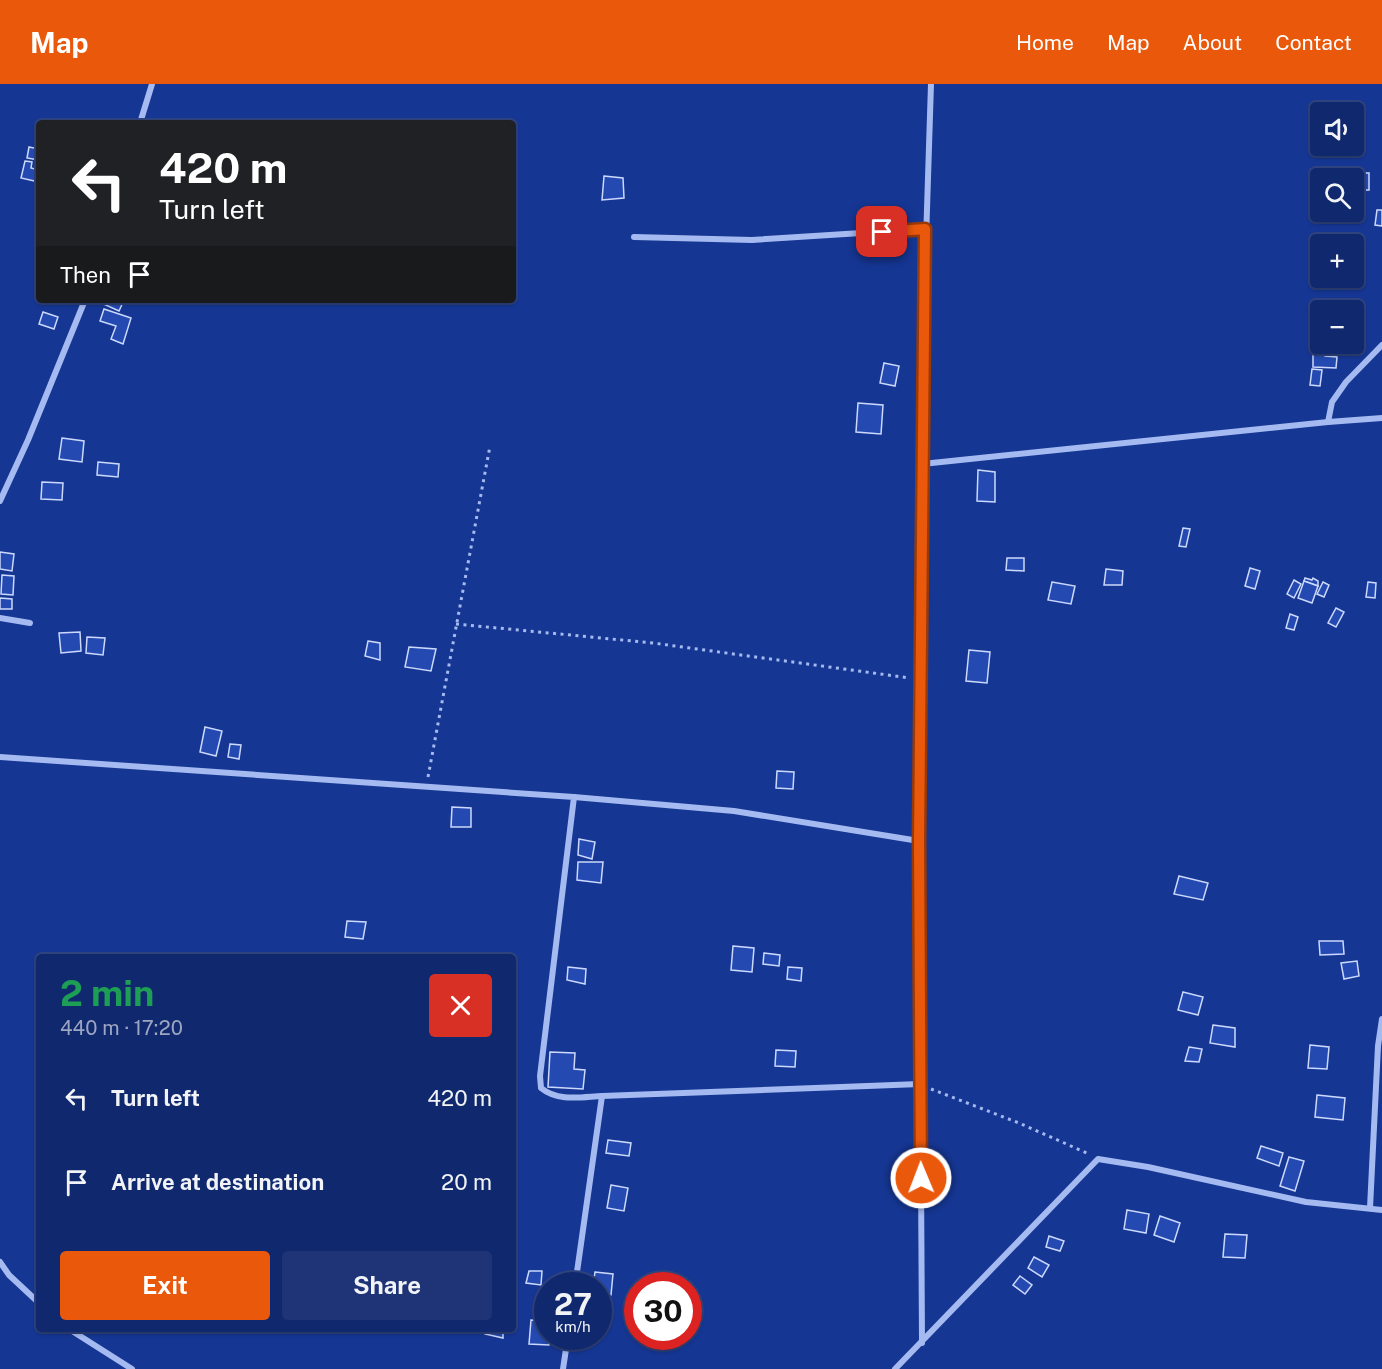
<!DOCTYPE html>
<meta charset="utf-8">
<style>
body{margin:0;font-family:"Public Sans",sans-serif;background:#1e3476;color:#f1f3f6;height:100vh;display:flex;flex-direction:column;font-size:22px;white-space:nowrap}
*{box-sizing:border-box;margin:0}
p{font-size:20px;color:#9ca6c2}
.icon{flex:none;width:33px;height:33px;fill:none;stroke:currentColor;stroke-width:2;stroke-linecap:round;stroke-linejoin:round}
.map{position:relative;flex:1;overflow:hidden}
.details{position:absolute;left:36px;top:870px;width:480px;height:378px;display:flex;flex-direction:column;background:#10286e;border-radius:6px;box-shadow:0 2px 4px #0004,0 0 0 2px #304481}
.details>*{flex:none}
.guide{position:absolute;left:36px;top:36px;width:480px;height:183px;border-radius:6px;box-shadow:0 2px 4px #0004,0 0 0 2px #304481;background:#202124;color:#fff;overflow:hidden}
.fabs{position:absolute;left:1310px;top:18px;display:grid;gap:12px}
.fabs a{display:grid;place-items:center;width:54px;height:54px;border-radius:6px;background:#10286e;box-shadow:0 2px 4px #0004,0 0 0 2px #304481;font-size:30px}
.speed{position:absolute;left:534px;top:1188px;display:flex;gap:12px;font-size:30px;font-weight:700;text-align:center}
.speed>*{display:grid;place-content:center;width:78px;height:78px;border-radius:50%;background:#10286e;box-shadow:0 2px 4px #0004,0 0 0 2px #304481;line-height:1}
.speed small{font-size:15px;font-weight:400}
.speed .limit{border:9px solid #d22;background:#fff;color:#111}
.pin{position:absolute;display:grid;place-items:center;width:51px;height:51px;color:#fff;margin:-26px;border-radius:12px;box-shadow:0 3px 9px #0006}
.me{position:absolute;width:66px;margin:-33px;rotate:359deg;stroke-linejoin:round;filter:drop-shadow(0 0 4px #0008)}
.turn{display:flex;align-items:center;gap:21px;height:126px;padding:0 24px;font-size:27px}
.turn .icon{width:78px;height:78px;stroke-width:2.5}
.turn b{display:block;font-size:42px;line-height:51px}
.then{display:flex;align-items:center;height:57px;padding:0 24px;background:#0003;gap:12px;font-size:22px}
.round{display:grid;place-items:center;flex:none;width:63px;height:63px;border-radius:6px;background:#1e3476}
.head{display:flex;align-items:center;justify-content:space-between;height:102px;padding:0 24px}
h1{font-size:36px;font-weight:700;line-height:45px;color:#1e9e55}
.cta{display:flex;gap:12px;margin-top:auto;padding:12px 24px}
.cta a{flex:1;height:69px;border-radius:6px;background:#ea580c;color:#fff;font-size:24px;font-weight:700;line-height:69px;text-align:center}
.cta a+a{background:#1e3476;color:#f1f3f6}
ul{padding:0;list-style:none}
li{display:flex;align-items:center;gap:18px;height:84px;padding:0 24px}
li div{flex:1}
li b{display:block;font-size:22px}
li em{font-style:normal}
header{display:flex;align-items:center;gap:36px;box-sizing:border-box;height:84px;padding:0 30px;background:#ea580c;color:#fff}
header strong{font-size:28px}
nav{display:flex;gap:33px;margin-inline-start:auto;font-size:21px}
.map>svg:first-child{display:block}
</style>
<header>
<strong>Map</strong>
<nav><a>Home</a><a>Map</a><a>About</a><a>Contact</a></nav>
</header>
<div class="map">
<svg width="1382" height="1285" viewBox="0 0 1382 1285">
<rect width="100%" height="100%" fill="#153693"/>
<g fill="#244ab2" stroke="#ccd9fc" stroke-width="1.5">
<polygon points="1320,19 1336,20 1333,28 1320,28 1320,40 1314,39"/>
<polygon points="29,63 39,65 39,76 27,74"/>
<polygon points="25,77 32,78 31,84 39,86 39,98 21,94"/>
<polygon points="1350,89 1369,89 1369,106 1353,106 1353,94 1350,94"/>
<polygon points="604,92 623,94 624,114 602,116"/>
<polygon points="1377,126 1382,126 1382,142 1375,141"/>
<polygon points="100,216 124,216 119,227 99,218"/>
<polygon points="104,225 131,234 123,260 111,255 116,242 100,237"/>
<polygon points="43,228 58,233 54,245 39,240"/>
<polygon points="1313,268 1325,269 1325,272 1337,273 1336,284 1313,283"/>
<polygon points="884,279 899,282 895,302 880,299"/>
<polygon points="1312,285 1322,286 1320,302 1310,301"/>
<polygon points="858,319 883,321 881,350 856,348"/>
<polygon points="62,354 84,357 82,378 59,375"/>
<polygon points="98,378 119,380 118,393 97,391"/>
<polygon points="978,386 995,388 995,418 977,417"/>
<polygon points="42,398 63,399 62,416 41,415"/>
<polygon points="1183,444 1190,445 1186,463 1179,462"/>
<polygon points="0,468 14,470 12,487 0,485"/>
<polygon points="1007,474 1024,474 1024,487 1006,486"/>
<polygon points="1250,484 1260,487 1255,505 1245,502"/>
<polygon points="1106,485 1123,487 1122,501 1104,501"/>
<polygon points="2,491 14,492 13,511 1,510"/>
<polygon points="1305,494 1312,496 1313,494 1318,497 1318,502 1304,497"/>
<polygon points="1294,496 1301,500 1294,514 1287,510"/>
<polygon points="1304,497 1318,502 1312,519 1298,514"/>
<polygon points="1052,498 1075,502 1071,520 1048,516"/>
<polygon points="1323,498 1329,501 1324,513 1317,510"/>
<polygon points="1368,498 1376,499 1375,514 1366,513"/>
<polygon points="0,514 12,515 12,525 0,525"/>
<polygon points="1336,524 1344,528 1336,543 1328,539"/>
<polygon points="1290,530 1298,533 1294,546 1286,544"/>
<polygon points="80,548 81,567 61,569 59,549"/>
<polygon points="87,553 105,554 103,571 86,569"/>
<polygon points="368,557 380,559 380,576 365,572"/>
<polygon points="409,563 436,565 431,587 405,583"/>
<polygon points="969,566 990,568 987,599 966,597"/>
<polygon points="205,643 222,647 216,672 200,668"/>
<polygon points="230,660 241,661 239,675 228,673"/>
<polygon points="777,687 794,688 793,705 776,704"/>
<polygon points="452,723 471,724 471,743 451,743"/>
<polygon points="579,755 595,758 592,775 578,771"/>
<polygon points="578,778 603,778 601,799 577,796"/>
<polygon points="1179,792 1208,799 1203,816 1174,810"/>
<polygon points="347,837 366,838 363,855 345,853"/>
<polygon points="1319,857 1343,857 1344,870 1320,871"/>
<polygon points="733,862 754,864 752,888 731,886"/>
<polygon points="764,869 780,871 779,882 763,880"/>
<polygon points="1357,877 1359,892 1344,895 1341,879"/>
<polygon points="568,883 586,885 585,900 567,896"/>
<polygon points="788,883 802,884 801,897 787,895"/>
<polygon points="1183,908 1203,913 1198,931 1178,926"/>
<polygon points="1213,941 1235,944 1235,963 1210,959"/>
<polygon points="1310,961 1329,963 1327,985 1308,984"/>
<polygon points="1189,963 1202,965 1199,978 1185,977"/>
<polygon points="776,966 796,967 795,983 775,982"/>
<polygon points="550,968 575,969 574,985 585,986 583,1005 548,1003"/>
<polygon points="1317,1011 1345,1014 1343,1036 1315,1033"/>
<polygon points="608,1056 631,1059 629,1072 606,1069"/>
<polygon points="1261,1062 1283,1069 1279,1082 1257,1074"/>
<polygon points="1289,1073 1304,1077 1295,1107 1280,1102"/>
<polygon points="611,1101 628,1104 624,1127 607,1124"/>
<polygon points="1127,1126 1149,1130 1146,1149 1124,1145"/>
<polygon points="1160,1132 1180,1139 1174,1158 1154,1151"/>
<polygon points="1225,1150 1247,1151 1245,1174 1223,1173"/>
<polygon points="1049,1152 1064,1157 1060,1167 1046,1163"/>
<polygon points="1034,1173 1049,1181 1042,1193 1028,1184"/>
<polygon points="529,1187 542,1187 541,1201 526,1199"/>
<polygon points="595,1188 613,1190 611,1211 598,1210 598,1202 593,1202"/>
<polygon points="1020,1192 1032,1201 1025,1210 1013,1201"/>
<polygon points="541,1220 548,1220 548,1231 540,1230"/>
<polygon points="531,1236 548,1237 549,1261 529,1260"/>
<polygon points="486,1245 503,1245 503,1254 485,1250"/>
</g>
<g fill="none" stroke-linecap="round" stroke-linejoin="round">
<g stroke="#a4baf1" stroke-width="3" stroke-dasharray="3 4.5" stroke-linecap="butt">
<polyline points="456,540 653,559 910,594"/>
<polyline points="428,693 490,362"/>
<polyline points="931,1005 1019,1039 1089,1070"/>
</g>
<g stroke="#a4baf1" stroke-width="6">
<polyline points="140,39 152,0"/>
<polyline points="634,153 752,156 925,145"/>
<polyline points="1382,261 1346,298 1332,318 1328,338 1382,334"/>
<polyline points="922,380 1328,338"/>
<polyline points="0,417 28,356 85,216"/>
<polyline points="0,534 30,539"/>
<path d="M0 673 574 713 540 992 541 1004C558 1018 581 1013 602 1012"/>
<polyline points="574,713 734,727 919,757"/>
<polyline points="1370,1124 1378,962 1382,935"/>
<polyline points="0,1178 9,1191 39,1219"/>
<polyline points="575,1202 602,1012 920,1000"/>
<polyline points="69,1245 132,1285"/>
<polyline points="922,1259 919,757 924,219 931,0"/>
<polyline points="563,1285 568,1252"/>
<polyline points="895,1285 1098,1075 1148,1083 1306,1118 1382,1126"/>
</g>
</g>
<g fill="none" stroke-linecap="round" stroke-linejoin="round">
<defs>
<polyline id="route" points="882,148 925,145 919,757 921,1094"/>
</defs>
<use href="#route" stroke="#983908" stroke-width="15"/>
<use href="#route" stroke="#ea580c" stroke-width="10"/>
</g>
</svg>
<div class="fabs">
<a><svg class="icon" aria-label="sound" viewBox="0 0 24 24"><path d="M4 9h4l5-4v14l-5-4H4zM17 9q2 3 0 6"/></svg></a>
<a><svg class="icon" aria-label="search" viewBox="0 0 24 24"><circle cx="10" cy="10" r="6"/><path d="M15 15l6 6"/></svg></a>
<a>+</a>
<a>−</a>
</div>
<div class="speed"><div>27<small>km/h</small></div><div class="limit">30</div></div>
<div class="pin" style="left:882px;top:148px;background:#d93025"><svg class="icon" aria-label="arrive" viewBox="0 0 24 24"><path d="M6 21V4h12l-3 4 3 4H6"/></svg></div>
<svg class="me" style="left:921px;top:1094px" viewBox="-20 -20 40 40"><circle r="17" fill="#ea580c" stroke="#fff" stroke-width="3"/><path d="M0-11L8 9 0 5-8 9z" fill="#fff"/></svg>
<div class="guide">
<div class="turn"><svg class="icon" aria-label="left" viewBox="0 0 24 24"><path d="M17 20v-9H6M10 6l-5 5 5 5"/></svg><div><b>420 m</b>Turn left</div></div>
<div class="then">Then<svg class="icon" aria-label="arrive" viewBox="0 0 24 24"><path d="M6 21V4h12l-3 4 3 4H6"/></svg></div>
</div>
<section class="details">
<div class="head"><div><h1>2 min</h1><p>440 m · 17:20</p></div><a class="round" style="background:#d93025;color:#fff"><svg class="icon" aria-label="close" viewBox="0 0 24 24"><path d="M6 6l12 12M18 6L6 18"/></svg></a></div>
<ul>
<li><svg class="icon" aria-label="left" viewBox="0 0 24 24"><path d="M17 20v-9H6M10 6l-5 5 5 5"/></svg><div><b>Turn left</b></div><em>420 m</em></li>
<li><svg class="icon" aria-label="arrive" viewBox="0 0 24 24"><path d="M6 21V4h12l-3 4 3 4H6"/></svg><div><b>Arrive at destination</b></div><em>20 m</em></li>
</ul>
<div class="cta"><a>Exit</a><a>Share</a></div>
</section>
</div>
